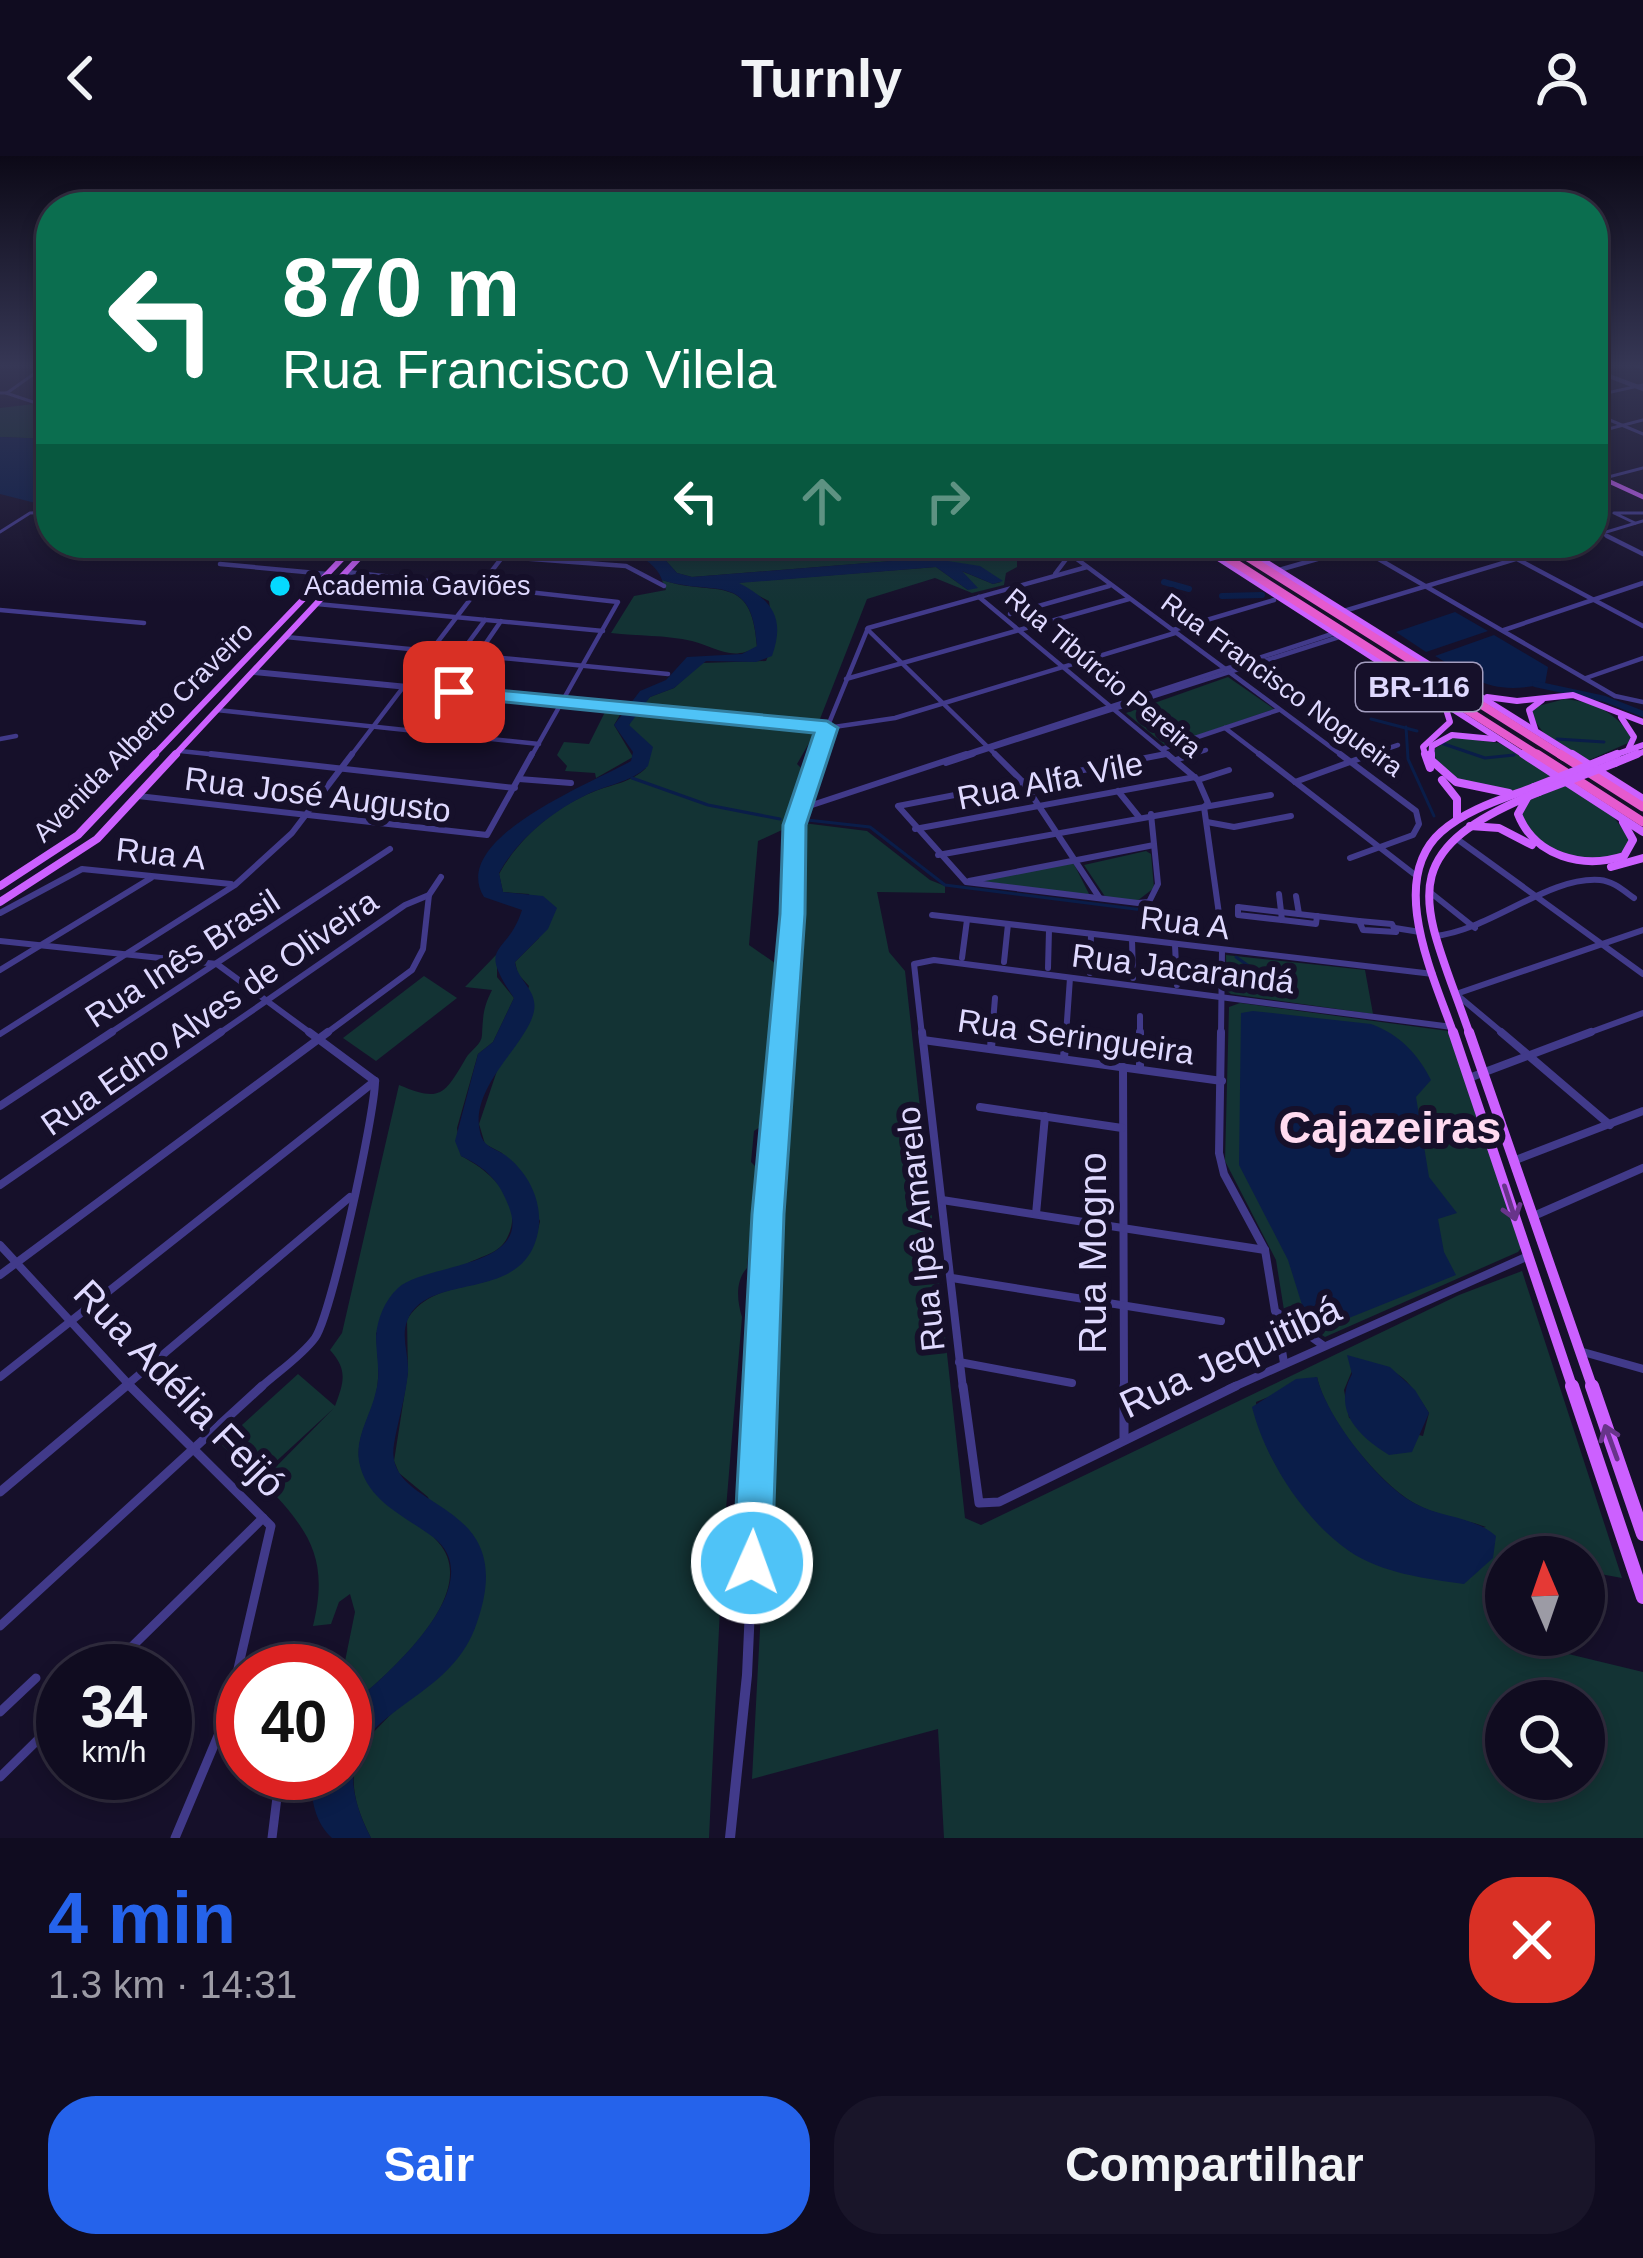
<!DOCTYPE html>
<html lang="pt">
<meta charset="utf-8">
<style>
body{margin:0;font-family:Arial,sans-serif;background:#191529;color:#f1f3f6;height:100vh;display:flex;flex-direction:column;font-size:45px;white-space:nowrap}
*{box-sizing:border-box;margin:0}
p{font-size:39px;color:#9c9ba5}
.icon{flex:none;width:66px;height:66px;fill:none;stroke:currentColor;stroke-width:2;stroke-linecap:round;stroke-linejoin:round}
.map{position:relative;height:1682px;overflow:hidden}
.sheet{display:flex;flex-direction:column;background:#100c20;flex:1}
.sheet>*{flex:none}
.hud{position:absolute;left:36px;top:36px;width:1572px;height:366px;border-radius:48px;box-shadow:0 6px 18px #0003,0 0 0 3px #302c3e;background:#0b6e4f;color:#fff;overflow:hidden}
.needle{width:78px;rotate:358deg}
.tools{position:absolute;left:1485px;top:1380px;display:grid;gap:24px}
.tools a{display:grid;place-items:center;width:120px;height:120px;border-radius:50%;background:#100c20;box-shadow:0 6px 18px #0003,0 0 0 3px #302c3e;font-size:60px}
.speed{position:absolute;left:36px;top:1488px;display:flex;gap:24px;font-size:60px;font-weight:700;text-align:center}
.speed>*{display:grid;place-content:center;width:156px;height:156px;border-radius:50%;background:#100c20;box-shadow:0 6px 18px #0003,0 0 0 3px #302c3e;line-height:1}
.speed small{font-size:30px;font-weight:400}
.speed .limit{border:18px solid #d22;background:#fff;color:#111}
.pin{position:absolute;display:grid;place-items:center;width:102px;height:102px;color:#fff;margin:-51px;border-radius:24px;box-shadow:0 6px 18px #0006}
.me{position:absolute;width:132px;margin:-66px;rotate:2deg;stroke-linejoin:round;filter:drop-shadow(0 0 9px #0008)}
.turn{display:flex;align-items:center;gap:42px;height:252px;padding:0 48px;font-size:54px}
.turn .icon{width:156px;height:156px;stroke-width:2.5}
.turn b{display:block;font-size:84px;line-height:102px}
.lanes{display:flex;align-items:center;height:114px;padding:0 48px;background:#0003;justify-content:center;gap:60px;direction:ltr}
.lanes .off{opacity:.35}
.round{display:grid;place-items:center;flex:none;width:126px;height:126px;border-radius:48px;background:#191529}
.overview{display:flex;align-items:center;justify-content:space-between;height:204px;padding:0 48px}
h1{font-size:72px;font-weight:700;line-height:90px;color:#2563eb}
.cta{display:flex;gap:24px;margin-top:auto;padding:24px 48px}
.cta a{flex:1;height:138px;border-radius:48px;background:#2563eb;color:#fff;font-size:48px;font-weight:700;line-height:138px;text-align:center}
.cta a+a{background:#191529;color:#f1f3f6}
header{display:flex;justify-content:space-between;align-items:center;height:156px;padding:0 48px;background:#100c20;font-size:54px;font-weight:700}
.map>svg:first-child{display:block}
</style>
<header><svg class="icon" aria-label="back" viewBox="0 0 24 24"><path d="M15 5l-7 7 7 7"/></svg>Turnly<svg class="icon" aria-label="person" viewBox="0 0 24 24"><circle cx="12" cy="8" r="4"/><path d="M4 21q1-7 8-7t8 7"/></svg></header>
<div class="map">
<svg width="1643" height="1682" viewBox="0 0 1643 1682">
<rect width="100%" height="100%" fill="#16102a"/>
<g fill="#133334" fill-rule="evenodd">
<polygon points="51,246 51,283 0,281 0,252"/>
<polygon points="650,387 1042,387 1042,389 1017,402 1017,411 1006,417 1004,429 972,437 935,422 867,443 818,568 639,551 650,541 674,532 702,507 766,505 774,486 769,445 734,427 936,411 968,434 959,414 993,428 1001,426 930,402 692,421 677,417"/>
<path d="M662 424C715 442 752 414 757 491 731 506 716 491 692 485 666 479 637 480 611 477L634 440 666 434Z"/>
<polygon points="1228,521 1274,553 1166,590 1126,557"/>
<path d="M1565 543C1594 546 1615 556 1631 580L1628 587 1587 605 1545 579 1530 558 1534 551Z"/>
<polygon points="605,556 621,557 614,569 633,601 596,622 595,617 565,615 567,610 557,599 564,586 589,588"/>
<path d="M634 559 816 575 797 608 801 612 782 674 758 685 749 789 775 807 760 971 754 975 751 1006 756 1011 747 1112C735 1125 737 1145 742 1161L723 1389 709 1682H371C354 1648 347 1624 362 1588L475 1472 428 1341 399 1317 394 1305 408 1216 407 1164C441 1108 522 1154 540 1065L502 997 485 988 479 968 499 909 512 889 529 830 518 818 515 806 539 782 529 738 503 736 499 718C519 682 555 651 593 636 612 628 631 627 646 612L629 569Z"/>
<path d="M1453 581 1499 587 1552 619C1538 625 1521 635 1505 635 1477 635 1440 624 1433 594Z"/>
<path d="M1566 629 1612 659 1630 683C1619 721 1545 699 1527 674 1524 669 1523 662 1520 656L1528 645Z"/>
<path d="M803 667 867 675 930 724 945 730V737L877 736 889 796 905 815 965 1362 981 1369 1459 1139 1522 1115 1622 1422 1584 1415V1401H1506V1479H1552L1556 1495 1643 1516V1682H944L938 1573 752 1623ZM1356 1205C1399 1213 1405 1218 1429 1257L1423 1280 1349 1262 1344 1234ZM1317 1221C1326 1262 1377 1325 1414 1347 1434 1359 1464 1363 1486 1371L1351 1396C1307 1356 1260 1307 1256 1246ZM1506 1545H1584V1623H1506Z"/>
<polygon points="1146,695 1151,698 1154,732 1137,745 1106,742 1084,709"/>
<polygon points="1068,707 1074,708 1090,740 981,725"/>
<path d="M497 798V821L514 842 493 886 478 898 457 972 461 1000C489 1014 526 1046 507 1082 500 1097 482 1100 468 1107 435 1124 405 1154 376 1177 377 1194 380 1214 377 1232 373 1259 352 1283 361 1311 374 1353 413 1357 438 1386 485 1438 382 1524 345 1554L343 1515 355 1456 350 1438 339 1446 331 1468 313 1470C330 1401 308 1373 262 1325L334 1252 256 1324 221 1288 298 1218 335 1250C344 1226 348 1214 330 1194L342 1177 399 929C440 946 444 940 466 902 470 895 482 888 482 879 483 860 483 852 492 834L465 831Z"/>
<polygon points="1226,799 1365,814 1373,858 1231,838 1227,835"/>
<polygon points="424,820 457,842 376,905 343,882"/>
<polygon points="1240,847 1448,875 1521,1092 1518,1096 1325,1181 1284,1154 1276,1104 1225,1005 1229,851"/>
</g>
<g fill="#0a1d49">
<polygon points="0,281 51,283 51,351 0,338"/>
<path d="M632 387H650L677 417 692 421 929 402 980 410 1003 425 993 428 962 415 978 432 968 434 936 411 739 427C771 444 786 461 772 500L756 506 706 505 674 532 650 541 629 569 653 591 648 610C630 627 608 628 586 639 551 656 518 683 499 717L503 736 543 740 557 752 548 773 515 806C517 824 538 834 534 855 528 888 469 930 480 976 483 991 494 992 505 999 532 1019 547 1055 535 1087 514 1145 428 1117 408 1163 400 1180 409 1198 408 1216 406 1240 398 1264 394 1288 382 1359 526 1337 475 1472 441 1563 305 1554 371 1682H332C314 1666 310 1640 312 1617H345V1554C381 1525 495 1428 433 1381 405 1360 366 1345 359 1305 355 1280 371 1259 376 1235 381 1218 376 1198 376 1181 377 1163 385 1144 398 1132 425 1107 533 1113 509 1051 499 1024 486 1012 461 1000L455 985 478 898 493 886 514 842C475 785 507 802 522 754L484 741C447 682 597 625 631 605L633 596 614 569 640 535 666 524 687 501 742 498 757 490C752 414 714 441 662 424 657 407 638 403 632 387Z"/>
<polygon points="1455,456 1488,475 1426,496 1396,476"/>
<path d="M1494 479 1548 511 1545 528C1493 539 1478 526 1435 500Z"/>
<path d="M1253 855 1371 868C1399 878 1418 898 1431 924L1416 941 1429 1021 1457 1057 1438 1063 1444 1096 1456 1119 1334 1168 1303 1152 1288 1104 1239 1009 1241 857Z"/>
<path d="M1347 1199 1390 1211 1415 1234 1429 1257 1412 1296 1389 1299C1358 1280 1332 1254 1352 1218Z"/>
<path d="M1317 1221C1326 1260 1379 1329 1416 1348 1442 1362 1473 1360 1496 1380L1493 1402 1464 1428C1427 1423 1381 1417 1349 1395 1304 1364 1265 1303 1252 1251L1296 1223Z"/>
</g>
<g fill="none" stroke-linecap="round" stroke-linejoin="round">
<g stroke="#0a1d49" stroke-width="3">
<polyline points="1371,563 1417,575"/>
<polyline points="1406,571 1408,603 1434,660"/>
<polyline points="1557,583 1604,586"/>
<polyline points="1441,587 1485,602 1514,599"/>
<polyline points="632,622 708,649 780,663"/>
<polyline points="807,664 870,671 945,729 1151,755"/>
<polyline points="1236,801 1292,841"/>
</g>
<g stroke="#0a1d49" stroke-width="6">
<polyline points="1164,426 1189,433"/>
<polyline points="1222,440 1262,439"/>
<polyline points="1535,528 1605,543 1643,558"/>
</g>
<g stroke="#413a8a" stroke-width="3">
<polyline points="1637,210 1643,212"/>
<polyline points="0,237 7,237 45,210"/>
<polyline points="6,237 51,252"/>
<polyline points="1593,240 1643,229"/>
<polyline points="1593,257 1643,278"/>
<polyline points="1593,277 1643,264"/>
<polyline points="1593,325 1643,312"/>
<polyline points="1635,367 1614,357 1643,357"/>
<polyline points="1593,373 1613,383"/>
<polyline points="0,376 30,357 51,356"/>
<polyline points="1593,380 1643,365"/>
</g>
<g stroke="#413a8a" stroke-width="4.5">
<polyline points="1607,380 1643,398"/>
<polyline points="320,387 354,390"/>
<polyline points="1067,387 1070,398 1344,601"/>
<polyline points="1351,387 1615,540 1643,546"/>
<polyline points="1487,387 1643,470"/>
<polyline points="373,388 504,399"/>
<polyline points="503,401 626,410 664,430"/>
<polyline points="220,408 327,418"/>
<polyline points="1087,411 868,472 827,572 895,562 1175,477"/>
<polyline points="1279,414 1373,387"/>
<polyline points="347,416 618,446 531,601"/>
<polyline points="1055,418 1070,398"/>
<polyline points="979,441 1171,601"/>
<polyline points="317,448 603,475"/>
<polyline points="0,454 144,467"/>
<polyline points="1344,455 1569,387"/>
<polyline points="1010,458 1109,430"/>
<polyline points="867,473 998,601"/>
<polyline points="1173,474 1274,444"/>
<polyline points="1504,474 1643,427"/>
<polyline points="286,481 668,518"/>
<polyline points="460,498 485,464"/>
<polyline points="477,500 501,465"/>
<polyline points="1586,522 1643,502"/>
<polyline points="846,523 1129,443"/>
<polyline points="455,535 467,518"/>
<polyline points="217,554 539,588"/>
<polyline points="1225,572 1263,601"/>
<polyline points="0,583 16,580"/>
<polyline points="1162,593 1278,554"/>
<polyline points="180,595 238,601"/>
<polyline points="350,601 513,387"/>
<polyline points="957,601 1335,477"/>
<polyline points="963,601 1339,481"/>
<polyline points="1150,601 1168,598"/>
<polyline points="1184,601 1206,594"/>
<polyline points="1363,601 1398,589"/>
</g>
<g stroke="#413a8a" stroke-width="6">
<polyline points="211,598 515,632"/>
<polyline points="995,598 1023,626 1099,741"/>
<polyline points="1167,598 1198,624 1208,647 1204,651 1220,765"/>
<polyline points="1259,598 1414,718"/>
<polyline points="1340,598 1416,655 1419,668 1413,679 1350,702"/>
<polyline points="1176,604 1193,598"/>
<polyline points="946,607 973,598"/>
<polyline points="519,623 571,627"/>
<polyline points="1198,624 1229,614"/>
<polyline points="1295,626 1372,598"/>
<polyline points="1118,635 1139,661"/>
<polyline points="138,640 487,679 532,598"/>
<polyline points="797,654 966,598"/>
<polyline points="1151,658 1158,728 1149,746 1138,747 966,726 898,650 1166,598"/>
<polyline points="1207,666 1234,671 1291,660"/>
<polyline points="915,673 1195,621"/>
<polyline points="1457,683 1643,818"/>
<polyline points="938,699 1271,639"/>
<polyline points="969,725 1154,689"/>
<polyline points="1431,737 1475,772"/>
<polyline points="1296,740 1299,758"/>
<polyline points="1238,751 1359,765"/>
<polyline points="1238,751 1238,759 1282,764 1279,738"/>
<polyline points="0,757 82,713 231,728"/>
<polyline points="932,759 1433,818"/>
<polyline points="1282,764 1316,768 1317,760"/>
<polygon points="1359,765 1392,768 1396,776 1363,774"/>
<polyline points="1395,772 1420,776"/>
<path d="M1435 780C1491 774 1548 720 1600 724 1613 725 1624 735 1634 742"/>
<polyline points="1132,783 1133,822"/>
<polyline points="0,785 217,808 313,879"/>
<polyline points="1175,789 1177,829"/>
<polyline points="962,802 967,764"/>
<polyline points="1004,806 1008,768"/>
<polyline points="1048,812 1049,774"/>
<polyline points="0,814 151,722"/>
<polyline points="1090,817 1091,779"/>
<polyline points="1456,838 1505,879"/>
<polyline points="1456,838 1643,774"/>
<polyline points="1140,860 1140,879"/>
<polyline points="0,878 235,729 292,677 352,598"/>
<polyline points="107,879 390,693"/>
<polyline points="217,879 405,749 429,739 441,721"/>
<polyline points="324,879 412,814 423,793 429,739"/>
<polyline points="922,879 914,808 934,804 1452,871"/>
<polyline points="992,879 995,842"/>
<polyline points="1066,879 1070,822"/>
<polyline points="1221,879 1222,794"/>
<polyline points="1583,879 1643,857"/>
</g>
<g stroke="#413a8a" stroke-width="8">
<polyline points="309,876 375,925"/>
<polyline points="922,876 963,1233"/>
<polyline points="1140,876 1140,913"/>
<polyline points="1221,876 1219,997 1224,1018 1265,1094 1275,1155 1324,1190"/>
<polyline points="1501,876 1610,969"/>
<polyline points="923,884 1222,925"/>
<polyline points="991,893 992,876"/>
<polyline points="1064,902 1066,876"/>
<polyline points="1123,911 1124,1233"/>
<polyline points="1469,922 1591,876"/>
<polyline points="0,950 112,876"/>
<polyline points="980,951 1122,972"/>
<polyline points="1513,1005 1643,955"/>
<polyline points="0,1029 221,876"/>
<polyline points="942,1044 1265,1094"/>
<polyline points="1036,1058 1045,960"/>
<polyline points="1536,1059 1643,1012"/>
<polyline points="0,1089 133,1233"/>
<polyline points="0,1119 328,876"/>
<polyline points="952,1122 1221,1165"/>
<polyline points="1276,1158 1284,1207"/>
<polyline points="1583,1196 1643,1213"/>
<polyline points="959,1206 1072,1227"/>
<polyline points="0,1221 375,925"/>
<polyline points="122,1233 350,1041"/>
<path d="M259 1233C276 1217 301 1201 315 1182 331 1160 375 958 375 925"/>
<polyline points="1229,1233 1526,1101"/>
</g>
<g stroke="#413a8a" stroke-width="9">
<polyline points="130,1230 271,1370 228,1556 175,1682"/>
<polyline points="963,1230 979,1347 999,1346 1236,1230"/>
<polyline points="1124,1230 1124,1282"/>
<polyline points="0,1336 126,1230"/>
<polyline points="0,1470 262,1230"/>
<polyline points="107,1515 263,1362"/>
<polyline points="0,1556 36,1522"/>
<polyline points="0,1621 63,1559"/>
<polyline points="272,1682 280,1617"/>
</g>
<polyline stroke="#413a8a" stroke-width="4.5" points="1593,214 1643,233"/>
<polyline stroke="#413a8a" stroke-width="6" points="254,516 827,572 817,601"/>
<polyline stroke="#413a8a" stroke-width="8" points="782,879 794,669 818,598"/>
<polyline stroke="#413a8a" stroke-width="9" points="760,1233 783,876"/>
<polyline stroke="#413a8a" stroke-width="10" points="730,1682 747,1519 760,1230"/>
<polyline stroke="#cc60ff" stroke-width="4.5" points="1593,318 1643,341"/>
<g stroke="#cc60ff" stroke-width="6">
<polyline points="1195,387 1527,601"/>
<polyline points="1235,387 1577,601"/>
<polyline points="1487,541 1517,545 1573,539 1643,566"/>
<polyline points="1621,561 1634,581 1628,594"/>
<polyline points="1535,573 1529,554 1542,544"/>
<polyline points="152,601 357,387"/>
<polyline points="173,601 373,387"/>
<polyline points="1426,601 1423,591 1450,566 1445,550"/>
<polyline points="1431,601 1432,590 1452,579 1494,583"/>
<polyline points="1609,601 1643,589"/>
<polyline points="1629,601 1643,596"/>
</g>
<g stroke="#cc60ff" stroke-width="8">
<polyline points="1425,598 1430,612"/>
<polyline points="1431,598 1431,604 1456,626 1509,637"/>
<polyline points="1523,598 1643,676"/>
<polyline points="1572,598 1643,643"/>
<polyline points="1607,602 1617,598"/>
<polyline points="1615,607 1637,598"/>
<polyline points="1442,624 1457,643 1457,663"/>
<path d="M1527 642 1518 658C1535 701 1583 713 1624 700L1633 684 1623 666"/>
<polyline points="1470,670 1499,672 1532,689"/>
<polyline points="1611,711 1643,702"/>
<polyline points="0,730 78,679 155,598"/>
<polyline points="0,746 97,683 176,598"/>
<path d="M1454 879C1435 823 1386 725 1441 676 1467 653 1503 643 1534 631"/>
<path d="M1470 879C1425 749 1384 698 1539 636"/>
</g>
<g stroke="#cc60ff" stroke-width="10">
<polyline points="1453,876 1573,1233"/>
<polyline points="1469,876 1593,1233"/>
</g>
<g stroke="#cc60ff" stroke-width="14">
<polyline points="1572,1230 1643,1441"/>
<polyline points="1592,1230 1643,1378"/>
</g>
<g stroke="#e65ace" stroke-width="8">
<polyline points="1204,387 1541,601"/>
<polyline points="1225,387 1564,601"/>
</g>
<g stroke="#e65ace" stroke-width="9">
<polyline points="1537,598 1643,666"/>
<polyline points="1560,598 1643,651"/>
</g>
<g stroke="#cc60ff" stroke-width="8">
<polyline points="1534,631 1607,602"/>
<polyline points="1539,636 1615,607"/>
</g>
</g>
<defs><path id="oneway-shaft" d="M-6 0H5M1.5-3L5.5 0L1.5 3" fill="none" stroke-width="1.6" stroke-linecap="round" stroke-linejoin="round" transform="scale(3)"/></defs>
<g stroke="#68348a">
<use href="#oneway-shaft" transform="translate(1510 1047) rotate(72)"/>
<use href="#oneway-shaft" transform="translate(1611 1286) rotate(-110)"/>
</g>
<linearGradient id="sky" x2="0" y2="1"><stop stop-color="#0c0917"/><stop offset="0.47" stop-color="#363755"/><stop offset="1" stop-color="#363755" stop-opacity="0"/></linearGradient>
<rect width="1643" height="446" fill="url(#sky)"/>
<polygon fill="#4fc3f7" stroke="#337fa1" stroke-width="3" points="454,530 827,565 838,572 806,669 805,758 784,1058 772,1407 766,1421 752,1426 738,1421 733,1407 752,1058 780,758 783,669 814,577 446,540 443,536"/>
<circle fill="#05d9ff" stroke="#16102a" stroke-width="4.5" cx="280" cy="430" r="12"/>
<g text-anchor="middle" stroke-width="12" stroke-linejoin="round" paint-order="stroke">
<g font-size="27" fill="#dfd9ff" stroke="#16102a" text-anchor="start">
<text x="304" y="439">Academia Gaviões</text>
</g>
<g font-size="27" fill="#dfd9ff" stroke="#16102a">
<text transform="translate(1103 517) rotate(40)" y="9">Rua Tibúrcio Pereira</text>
<text transform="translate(1282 529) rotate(36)" y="9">Rua Francisco Nogueira</text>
<text transform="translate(143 576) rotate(-45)" y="9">Avenida Alberto Craveiro</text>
</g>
<rect fill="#16102a" stroke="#a39dbf" stroke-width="3" x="1356" y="507" width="126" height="48" rx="9"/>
<g font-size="30" font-weight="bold" fill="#dfd9ff">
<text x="1419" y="541">BR-116</text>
</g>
<g font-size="33" fill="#dfd9ff" stroke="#16102a">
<text transform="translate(1050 624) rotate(-11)" y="12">Rua Alfa Vile</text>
<text transform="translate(318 638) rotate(7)" y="12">Rua José Augusto</text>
<text transform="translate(161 697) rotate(6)" y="12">Rua A</text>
<text transform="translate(1185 766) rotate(7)" y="12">Rua A</text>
<text transform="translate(182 802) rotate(-33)" y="12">Rua Inês Brasil</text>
<text transform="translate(1183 812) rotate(7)" y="12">Rua Jacarandá</text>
<text transform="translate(209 856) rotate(-35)" y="12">Rua Edno Alves de Oliveira</text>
<text transform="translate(1076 880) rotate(8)" y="12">Rua Seringueira</text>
<text transform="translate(920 1073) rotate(-96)" y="12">Rua Ipê Amarelo</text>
</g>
<g font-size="39" fill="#dfd9ff" stroke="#16102a">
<text transform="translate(1092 1097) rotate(-90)" y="14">Rua Mogno</text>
<text transform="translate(1230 1200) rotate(-25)" y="14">Rua Jequitibá</text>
<text transform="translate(180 1232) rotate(46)" y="14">Rua Adélia Feijó</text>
</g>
<g font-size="45" font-weight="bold" fill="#ffdbf0" stroke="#16102a">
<text x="1390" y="987">Cajazeiras</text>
</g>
</g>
</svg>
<div class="tools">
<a><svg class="needle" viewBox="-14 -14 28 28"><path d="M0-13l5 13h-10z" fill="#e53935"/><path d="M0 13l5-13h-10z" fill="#9c9ba5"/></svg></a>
<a><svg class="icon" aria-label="search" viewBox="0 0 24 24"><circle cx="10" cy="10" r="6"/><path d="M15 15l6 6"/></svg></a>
</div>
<div class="speed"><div>34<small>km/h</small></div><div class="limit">40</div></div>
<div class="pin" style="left:454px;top:536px;background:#d93025"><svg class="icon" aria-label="arrive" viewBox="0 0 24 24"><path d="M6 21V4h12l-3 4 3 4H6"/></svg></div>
<svg class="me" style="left:752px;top:1407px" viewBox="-20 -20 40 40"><circle r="17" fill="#4fc3f7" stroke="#fff" stroke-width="3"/><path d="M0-11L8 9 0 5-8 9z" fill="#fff"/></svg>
<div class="hud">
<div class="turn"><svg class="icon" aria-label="left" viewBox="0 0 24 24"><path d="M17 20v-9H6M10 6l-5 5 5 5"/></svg><div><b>870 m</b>Rua Francisco Vilela</div></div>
<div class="lanes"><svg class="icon" aria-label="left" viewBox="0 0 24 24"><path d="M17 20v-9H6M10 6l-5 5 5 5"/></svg><svg class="icon off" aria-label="ahead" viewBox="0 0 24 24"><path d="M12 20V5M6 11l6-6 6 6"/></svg><svg class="icon off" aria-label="right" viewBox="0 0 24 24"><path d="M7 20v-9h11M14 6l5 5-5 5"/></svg></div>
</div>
</div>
<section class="sheet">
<div class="overview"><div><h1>4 min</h1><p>1.3 km · 14:31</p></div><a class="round" style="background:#d93025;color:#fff"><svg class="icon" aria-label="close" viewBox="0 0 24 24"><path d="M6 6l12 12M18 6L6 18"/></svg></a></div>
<div class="cta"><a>Sair</a><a>Compartilhar</a></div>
</section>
